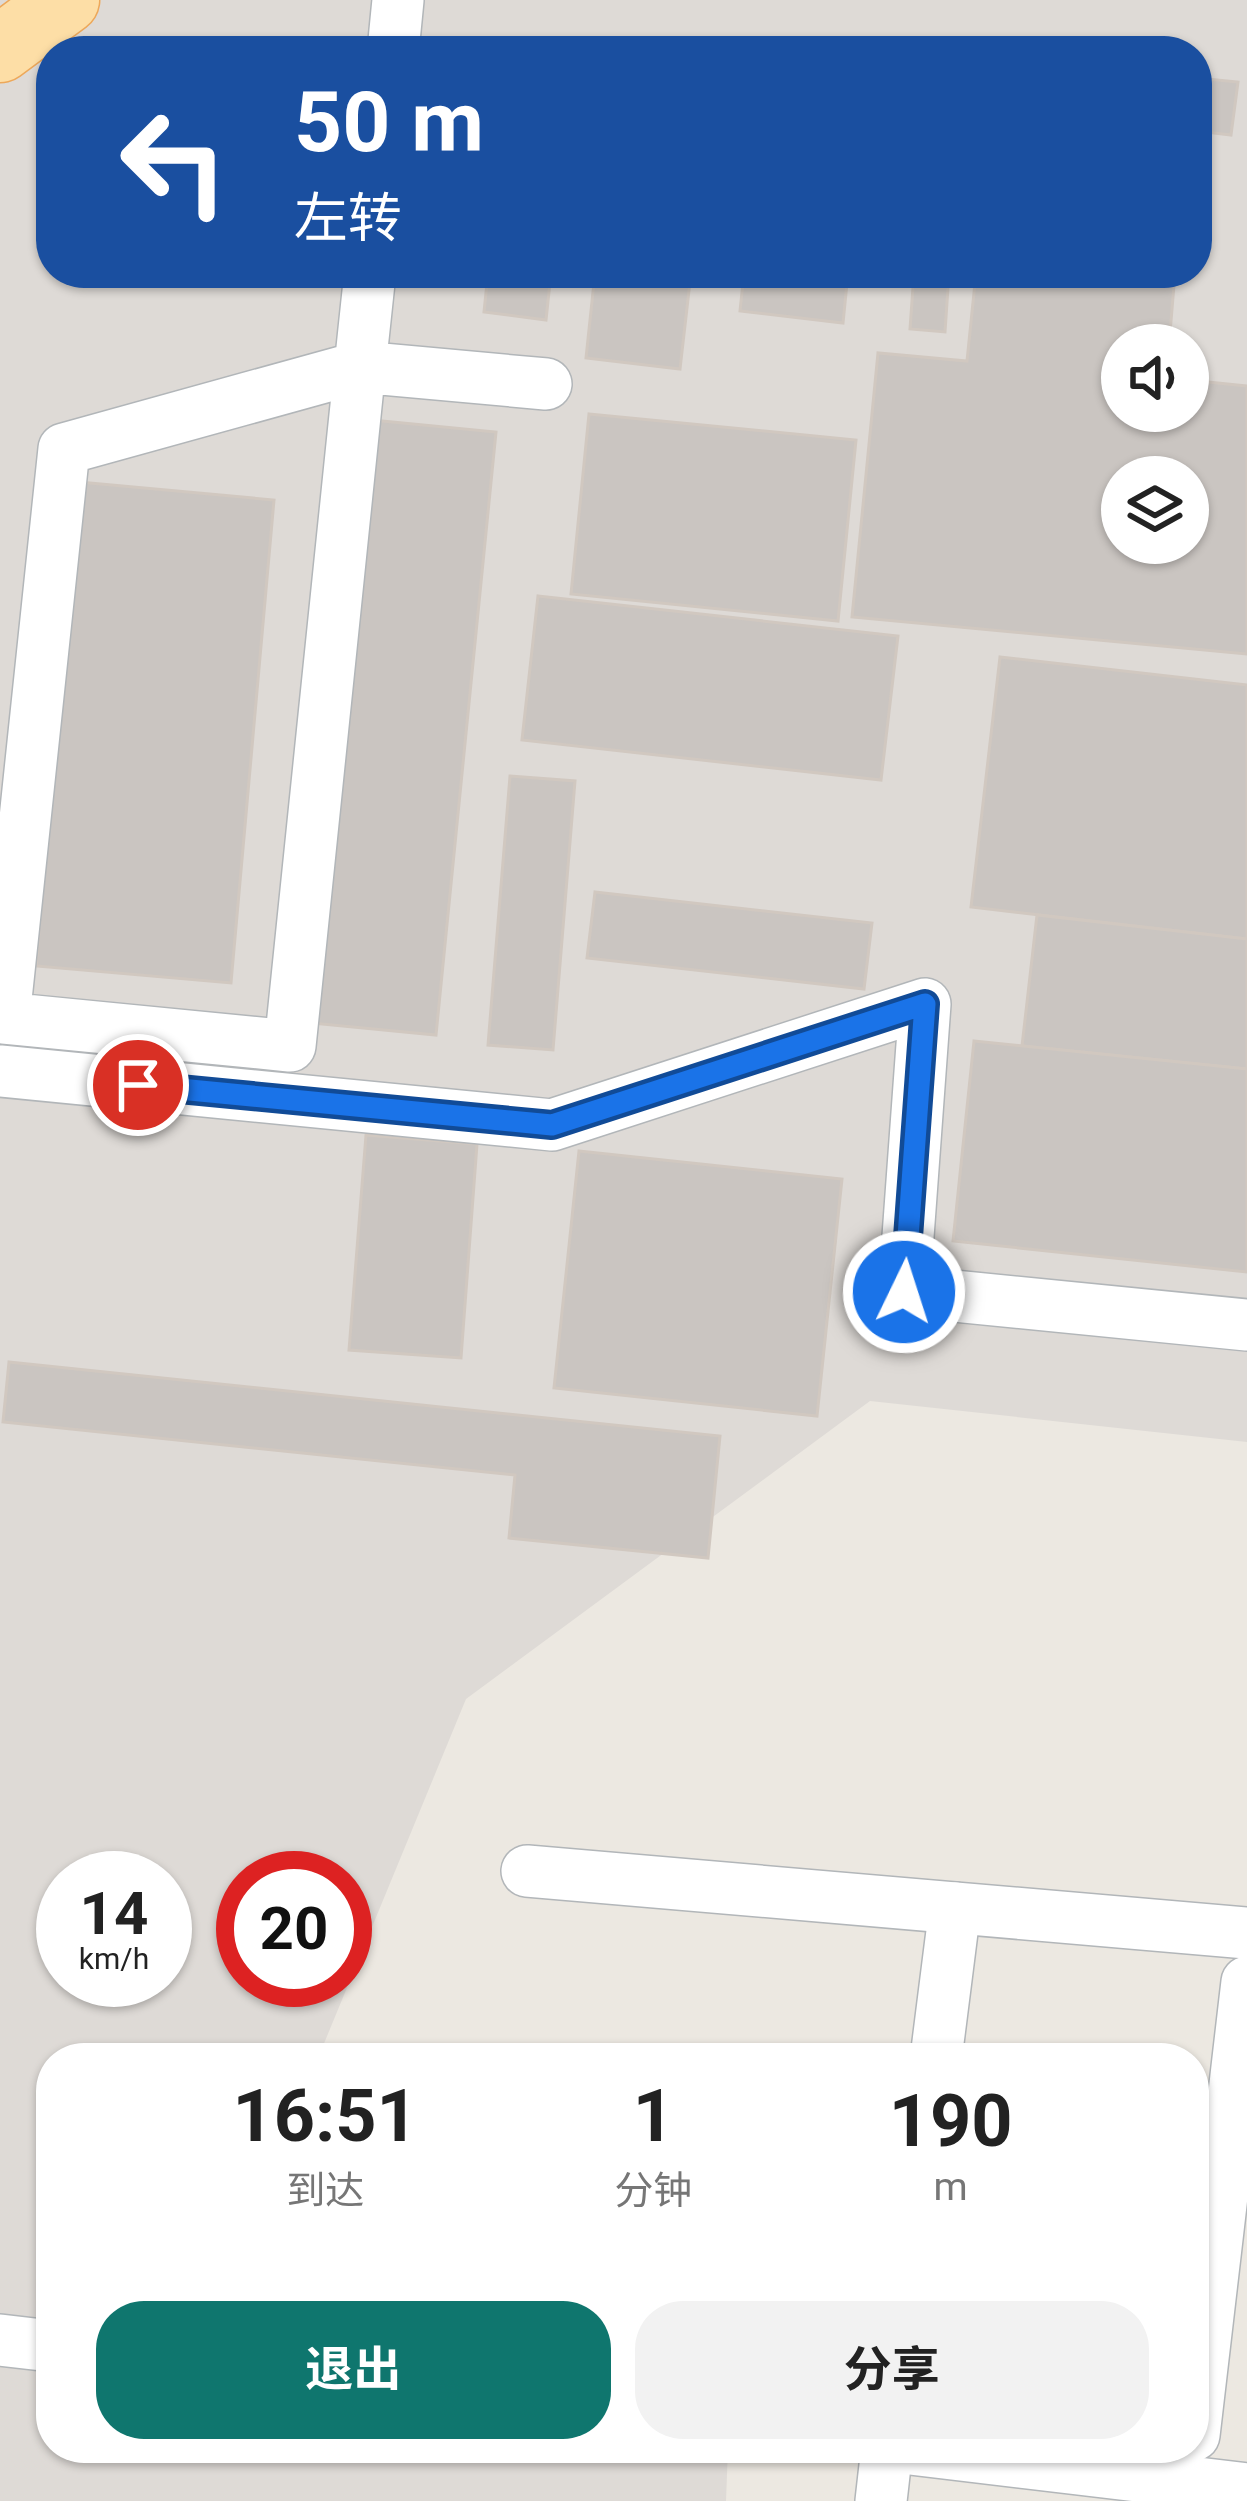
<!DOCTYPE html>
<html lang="zh">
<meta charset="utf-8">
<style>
body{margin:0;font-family:Roboto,"Noto Sans SC",sans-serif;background:#f2f2f2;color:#222;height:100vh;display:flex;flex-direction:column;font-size:45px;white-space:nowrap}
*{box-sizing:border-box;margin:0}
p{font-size:39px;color:#767676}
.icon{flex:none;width:66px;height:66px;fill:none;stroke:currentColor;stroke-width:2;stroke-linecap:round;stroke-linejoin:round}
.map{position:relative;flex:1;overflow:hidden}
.panel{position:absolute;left:36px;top:2043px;width:1173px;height:420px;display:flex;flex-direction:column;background:#fff;border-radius:48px;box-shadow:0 3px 9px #0004}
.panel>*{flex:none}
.top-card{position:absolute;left:36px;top:36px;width:1176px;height:252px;border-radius:48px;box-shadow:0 3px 9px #0004;background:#1a4fa0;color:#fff;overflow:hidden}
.controls{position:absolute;left:1101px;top:324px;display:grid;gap:24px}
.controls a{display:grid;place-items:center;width:108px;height:108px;border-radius:50%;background:#fff;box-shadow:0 3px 9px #0004;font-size:60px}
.speed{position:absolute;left:36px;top:1851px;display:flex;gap:24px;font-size:60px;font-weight:700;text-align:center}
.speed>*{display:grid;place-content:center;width:156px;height:156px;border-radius:50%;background:#fff;box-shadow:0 3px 9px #0004;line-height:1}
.speed small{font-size:30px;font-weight:400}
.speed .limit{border:18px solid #d22;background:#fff;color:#111}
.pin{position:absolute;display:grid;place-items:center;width:102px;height:102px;color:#fff;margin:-51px;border:6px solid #fff;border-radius:50%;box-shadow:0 3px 12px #0007}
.me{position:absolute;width:132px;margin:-66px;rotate:4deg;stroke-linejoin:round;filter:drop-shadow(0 0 9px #0008)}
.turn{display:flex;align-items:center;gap:42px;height:252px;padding:0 60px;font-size:54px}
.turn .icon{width:156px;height:156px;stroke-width:2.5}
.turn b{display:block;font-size:84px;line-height:102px}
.eta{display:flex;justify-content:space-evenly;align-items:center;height:204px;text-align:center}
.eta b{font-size:72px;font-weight:700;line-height:84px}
.cta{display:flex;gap:24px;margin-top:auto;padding:24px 60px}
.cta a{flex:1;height:138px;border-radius:48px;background:#0f766e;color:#fff;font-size:48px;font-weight:700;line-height:138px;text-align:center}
.cta a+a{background:#f2f2f2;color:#222}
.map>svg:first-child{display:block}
</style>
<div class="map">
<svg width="1247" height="2501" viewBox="0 0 1247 2501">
<rect width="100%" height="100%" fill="#ece8e1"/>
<path fill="#dedad6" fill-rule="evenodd" d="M0 0H1247V1442L870 1401 466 1699 318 2058H51V2448H728L726 2501H0ZM51 51H1197V273H51ZM1122 345H1188V411H1122ZM1122 477H1188V543H1122ZM63 1878H165V1980H63ZM243 1878H345V1980H243Z"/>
<g fill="#cac5c1" stroke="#d1c8c0" stroke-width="3" fill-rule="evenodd">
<polygon points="1197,78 1238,82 1231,135 1197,131"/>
<polygon points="488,273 551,273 546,320 484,312"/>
<polygon points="595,273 691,273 680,369 586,358"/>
<polygon points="744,273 848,273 843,323 740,311"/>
<polygon points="914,273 949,273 945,332 910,329"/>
<path d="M976 273H1175L1169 345H1122V411H1188V380L1247 386V654L852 617 878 353 967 361ZM1122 477H1188V543H1122Z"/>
<polygon points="589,414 856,440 838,621 571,594"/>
<polygon points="372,420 496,432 436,1035 311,1023"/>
<polygon points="79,482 274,500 231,983 36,966"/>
<polygon points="538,596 898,636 881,780 522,740"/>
<polygon points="1000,657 1247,685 1247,939 971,907"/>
<polygon points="510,776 575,781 553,1050 488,1045"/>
<polygon points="595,892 872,923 864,989 587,958"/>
<polygon points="1037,915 1247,939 1247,1069 1022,1046"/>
<polygon points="974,1041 1247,1069 1247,1272 953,1241"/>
<polygon points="366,1135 477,1144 461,1358 349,1350"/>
<polygon points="579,1151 842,1179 817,1416 554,1388"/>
<polygon points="9,1362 720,1436 708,1558 509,1538 515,1475 3,1422"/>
</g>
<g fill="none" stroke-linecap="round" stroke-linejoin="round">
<defs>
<g id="minor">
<polyline points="393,51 398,0"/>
<polyline points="370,273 360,367 290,1046 4,1018 64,449 360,367 546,384"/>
<polyline points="0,1071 552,1125 925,1004 904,1291 1247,1325"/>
<polyline points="527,1871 1247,1933"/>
<polyline points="936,2058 955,1908"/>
<polyline points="0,2340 51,2346"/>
<polyline points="1194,2435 1247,1982"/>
<polyline points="902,2448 1247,2489"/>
<polyline points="881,2501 887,2448"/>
</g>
<polyline id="major" points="0,49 66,0"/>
</defs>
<use href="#minor" stroke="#b2b6b9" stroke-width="54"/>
<use href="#major" stroke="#eda85a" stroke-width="69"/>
<use href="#minor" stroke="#fff" stroke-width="51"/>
<use href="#major" stroke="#fddea6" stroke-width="66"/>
</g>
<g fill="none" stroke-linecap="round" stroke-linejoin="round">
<defs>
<polyline id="route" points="138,1085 552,1125 925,1004 904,1292"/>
</defs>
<use href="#route" stroke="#114b97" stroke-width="30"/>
<use href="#route" stroke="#1a73e8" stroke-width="21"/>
</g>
</svg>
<div class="controls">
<a><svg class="icon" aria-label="sound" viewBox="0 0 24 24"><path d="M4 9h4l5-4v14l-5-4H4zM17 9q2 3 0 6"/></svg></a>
<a><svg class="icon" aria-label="layers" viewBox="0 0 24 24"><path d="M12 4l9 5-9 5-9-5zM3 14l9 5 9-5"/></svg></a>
</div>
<div class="speed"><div>14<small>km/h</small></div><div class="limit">20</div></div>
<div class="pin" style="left:138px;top:1085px;background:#d93025"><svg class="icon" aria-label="arrive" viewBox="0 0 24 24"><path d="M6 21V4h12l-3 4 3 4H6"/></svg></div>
<svg class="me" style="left:904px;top:1292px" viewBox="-20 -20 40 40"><circle r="17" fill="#1a73e8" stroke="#fff" stroke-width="3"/><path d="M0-11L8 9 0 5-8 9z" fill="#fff"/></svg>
<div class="top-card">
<div class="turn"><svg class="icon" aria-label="left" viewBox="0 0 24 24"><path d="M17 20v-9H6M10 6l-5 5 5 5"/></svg><div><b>50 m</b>左转</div></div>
</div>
<section class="panel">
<div class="eta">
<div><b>16:51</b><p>到达</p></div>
<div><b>1</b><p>分钟</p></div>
<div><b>190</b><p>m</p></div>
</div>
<div class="cta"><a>退出</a><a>分享</a></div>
</section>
</div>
